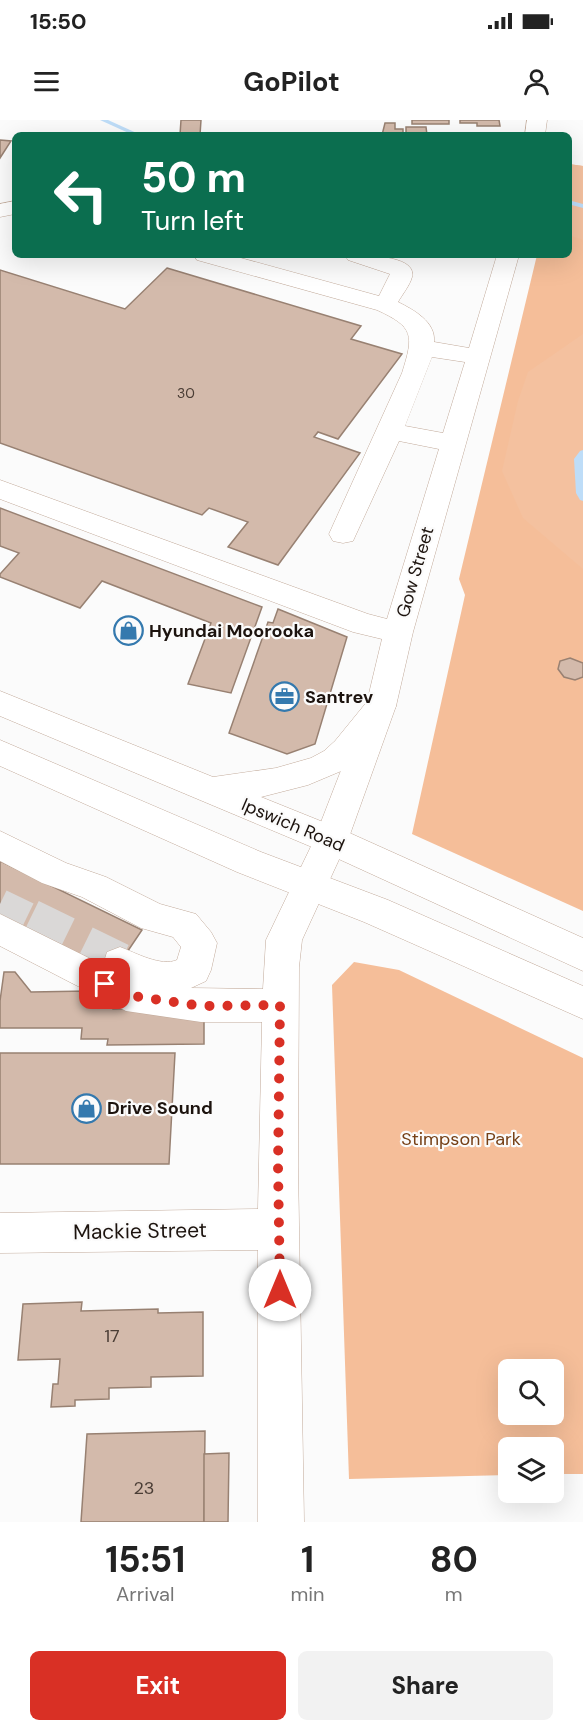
<!DOCTYPE html>
<style>
body{margin:0;font-family:"DM Sans",sans-serif;background:#f2f2f2;color:#222;height:100vh;display:flex;flex-direction:column;font-size:22px;white-space:nowrap}
*{box-sizing:border-box;margin:0}
p{font-size:20px;color:#767676}
.icon{flex:none;width:33px;height:33px;fill:none;stroke:currentColor;stroke-width:2;stroke-linecap:round;stroke-linejoin:round}
.map{position:relative;height:1402px;overflow:hidden}
.side{display:flex;flex-direction:column;background:#fff;flex:1}
.side>*{flex:none}
.guide{position:absolute;left:12px;top:12px;width:560px;height:126px;border-radius:9px;box-shadow:0 6px 24px #0002;background:#0b6e4f;color:#fff;overflow:hidden}
.tools{position:absolute;left:498px;top:1239px;display:grid;gap:12px}
.tools a{display:grid;place-items:center;width:66px;height:66px;border-radius:9px;background:#fff;box-shadow:0 6px 24px #0002;font-size:30px}
.pin{position:absolute;display:grid;place-items:center;width:51px;height:51px;color:#fff;margin:-26px;border-radius:12px;box-shadow:0 3px 9px #0006}
.me{position:absolute;width:66px;margin:-33px;rotate:0deg;stroke-linejoin:round;filter:drop-shadow(0 0 4px #0008)}
.turn{display:flex;align-items:center;gap:21px;height:126px;padding:0 30px;font-size:27px}
.turn .icon{width:78px;height:78px;stroke-width:2.5}
.turn b{display:block;font-size:42px;line-height:51px}
.eta{display:flex;justify-content:space-evenly;align-items:center;height:102px;text-align:center}
.eta b{font-size:36px;font-weight:700;line-height:42px}
.action{display:flex;gap:12px;margin-top:auto;padding:12px 30px}
.action a{flex:1;height:69px;border-radius:9px;background:#d93025;color:#fff;font-size:24px;font-weight:700;line-height:69px;text-align:center}
.action a+a{background:#f2f2f2;color:#222}
.status{display:flex;justify-content:space-between;align-items:center;height:42px;padding:0 30px;background:#fff;direction:ltr}
.status svg{height:16px;fill:currentColor}
header{display:flex;justify-content:space-between;align-items:center;height:78px;padding:0 30px;background:#fff;font-size:27px;font-weight:700}
.map>svg:first-child{display:block}
</style>
<div class="status"><b>15:50</b><svg viewBox="0 0 49 12"><path d="M0 12V9h3v3zM5 12V6h3v6zM10 12V3h3v9zM15 12V0h3v12zM26 1h20v11H26zM47 4h2v5h-2z"/></svg></div>
<header><svg class="icon" aria-label="menu" viewBox="0 0 24 24"><path d="M4 6h16M4 12h16M4 18h16"/></svg>GoPilot<svg class="icon" aria-label="person" viewBox="0 0 24 24"><circle cx="12" cy="8" r="4"/><path d="M4 21q1-7 8-7t8 7"/></svg></header>
<div class="map">
<svg width="583" height="1402" viewBox="0 0 583 1402">
<rect width="100%" height="100%" fill="#fbfbfb"/>
<g fill="#f5be99" fill-rule="evenodd">
<polygon points="569,44 583,46 583,791 412,714 465,475 459,459 537,135 568,135"/>
<path d="M354 842 399 850 583 938V1354H554V1328H508V1355L349 1359 332 865ZM508 1250H554V1294H508Z"/>
</g>
<g fill="#f4c19f">
<polygon points="568,44 583,46 583,120 569,115"/>
<polygon points="583,214 583,449 523,398 502,351 518,281 528,252"/>
</g>
<g fill="none" stroke-linecap="round" stroke-linejoin="round">
<g fill="#beddf8" fill-rule="evenodd">
<polygon points="100,0 108,0 141,15 133,15"/>
<polygon points="568,80 583,84 583,88 568,84"/>
<polygon points="583,330 583,381 580,380 576,373 574,339 580,331"/>
</g>
</g>
<g fill="#d3baab" stroke="#988172" stroke-width="1.5">
<polygon points="181,0 201,0 200,15 203,15 180,15"/>
<rect x="412" y="0" width="37" height="4"/>
<polygon points="460,0 499,0 500,6 477,6 477,3 460,3"/>
<polygon points="385,3 395,3 395,9 403,9 403,15 382,15"/>
<polygon points="406,7 426,7 427,15 406,15"/>
<polygon points="0,20 11,21 0,38"/>
<polygon points="167,148 361,206 351,219 402,234 338,319 318,312 314,317 360,333 278,445 228,427 248,402 209,388 202,395 0,323 0,150 125,189"/>
<polygon points="0,388 262,487 231,573 188,564 211,503 102,461 80,488 0,457 0,454 19,433 0,426"/>
<polygon points="278,489 347,517 315,624 287,634 229,613 268,502 273,503"/>
<polygon points="570,538 583,543 583,557 575,560 564,557 558,549 560,541"/>
<polygon points="0,741 142,810 111,856 0,801"/>
<polygon points="4,852 15,852 31,872 87,871 86,882 113,882 113,889 173,888 204,897 204,924 107,925 108,919 81,919 82,908 0,908 0,881"/>
<polygon points="0,933 175,933 169,1044 0,1044"/>
<polygon points="82,1182 81,1191 158,1189 158,1193 203,1192 203,1256 151,1257 151,1267 109,1268 109,1279 75,1280 75,1286 51,1287 53,1264 58,1264 60,1239 18,1240 23,1184"/>
<polygon points="205,1311 204,1402 81,1402 87,1314"/>
<polygon points="229,1333 228,1402 204,1402 204,1334"/>
</g>
<g fill="none" stroke-linecap="round" stroke-linejoin="round">
<polyline stroke="#dad8d7" stroke-width="30" stroke-dasharray="30 15" stroke-linecap="butt" points="0,784 33,800"/>
<polyline stroke="#dad8d7" stroke-width="40" stroke-dasharray="40 20" stroke-linecap="butt" points="30,799 120,843"/>
<defs>
<g id="minor">
<polygon points="527,0 547,0 545,15 525,15"/>
<polygon points="15,81 15,94 0,97 0,84"/>
<path d="M194 135H230L379 176 390 154 348 140 345 135C358 135 418 134 412 157 410 165 402 175 398 182 414 190 436 202 434 222L469 228 497 135H519L413 512 396 586 348 720 302 820 299 847 298 1046 304 1402H258V1130L0 1133V1093L258 1089 262 902H201L126 891 0 826V794L103 845 107 832 120 827C136 833 161 847 177 840L181 827 173 817 141 808 82 777 42 763 0 741V711L66 743 106 757 160 784 196 794 211 812 217 823 211 850 206 861 191 868 263 869 266 820 314 720 366 586 382 519 353 512 0 379V360L368 494 387 499 439 329 399 321 353 421 343 423 333 421 329 414 402 253C414 215 414 207 377 190L197 140ZM432 237 465 242 443 313 405 306Z"/>
</g>
<g id="highway">
<polygon points="0,571 213,657 276,648 311,638 324,631 335,621 370,578 381,574 392,578 396,586 392,594 346,649 308,665 261,677 343,710 583,818 583,851 319,730 0,596"/>
<polygon points="0,620 261,732 388,780 583,866 583,899 364,802 237,752 0,646"/>
</g>
</defs>
<use href="#minor" stroke="#c2aa9a" stroke-width="1"/>
<use href="#highway" stroke="#c2aa9a" stroke-width="1"/>
<use href="#minor" fill="#fff" fill-rule="evenodd"/>
<use href="#highway" fill="#fff" fill-rule="evenodd"/>
</g>
<g fill="none" stroke-linecap="round" stroke-linejoin="round">
<polyline stroke="#d93025" stroke-width="10" stroke-dasharray="0 18" points="105,864 126,875 201,886 280,885 278,1046 280,1170"/>
</g>
<defs>
<symbol id="shop-ring" viewBox="-11 -11 22 22"><circle r="9.5" fill="#fbfbfb" stroke="#3479ae" stroke-width="1.5"/><path d="M-5-2.5h2.3a2.7 3.5 0 0 1 5.4 0H5L5.5 6h-11ZM-1.5-2.5h3a1.5 2.3 0 0 0-3 0Z" fill="#3479ae"/></symbol>
<symbol id="office-ring" viewBox="-11 -11 22 22"><circle r="9.5" fill="#fbfbfb" stroke="#3479ae" stroke-width="1.5"/><path d="M-6-3h4V-5.5h4V-3h4V5H-6ZM-1-4.5V-3h2v-1.5ZM-6 0V1H6V0Z" fill="#3479ae"/></symbol>
</defs>
<g fill-rule="evenodd">
<use href="#shop-ring" x="112" y="494" width="33" height="33"/>
<use href="#office-ring" x="268" y="560" width="33" height="33"/>
<use href="#shop-ring" x="70" y="972" width="33" height="33"/>
</g>
<g text-anchor="middle" stroke-width="4.5" stroke-linejoin="round" paint-order="stroke">
<g font-size="14" fill="#4a3d35">
<text x="186" y="278">30</text>
</g>
<g font-size="18" fill="#1c130e" stroke="#fbfbfb">
<text transform="translate(415 452) rotate(-74)" y="6">Gow Street</text>
<text transform="translate(293 705) rotate(23)" y="6">Ipswich Road</text>
</g>
<g font-size="18" font-weight="bold" fill="#1c130e" stroke="#fbfbfb" text-anchor="start">
<text x="149" y="517">Hyundai Moorooka</text>
<text x="305" y="583">Santrev</text>
<text x="107" y="994">Drive Sound</text>
</g>
<g font-size="18" fill="#764016" stroke="#fbfbfb">
<text x="461" y="1025">Stimpson Park</text>
</g>
<g font-size="18" fill="#4a3d35">
<text x="112" y="1222">17</text>
<text x="144" y="1374">23</text>
</g>
<g font-size="21" fill="#1c130e" stroke="#fbfbfb">
<text transform="translate(140 1111) rotate(-1)" y="7">Mackie Street</text>
</g>
</g>
</svg>
<div class="tools">
<a><svg class="icon" aria-label="search" viewBox="0 0 24 24"><circle cx="10" cy="10" r="6"/><path d="M15 15l6 6"/></svg></a>
<a><svg class="icon" aria-label="layers" viewBox="0 0 24 24"><path d="M12 4l9 5-9 5-9-5zM3 14l9 5 9-5"/></svg></a>
</div>
<div class="pin" style="left:105px;top:864px;background:#d93025"><svg class="icon" aria-label="arrive" viewBox="0 0 24 24"><path d="M6 21V4h12l-3 4 3 4H6"/></svg></div>
<svg class="me" style="left:280px;top:1170px" viewBox="-20 -20 40 40"><circle r="19" fill="#fff"/><path d="M0-13L10 11 0 6-10 11z" fill="#d93025"/></svg>
<div class="guide">
<div class="turn"><svg class="icon" aria-label="left" viewBox="0 0 24 24"><path d="M17 20v-9H6M10 6l-5 5 5 5"/></svg><div><b>50 m</b>Turn left</div></div>
</div>
</div>
<section class="side">
<div class="eta">
<div><b>15:51</b><p>Arrival</p></div>
<div><b>1</b><p>min</p></div>
<div><b>80</b><p>m</p></div>
</div>
<div class="action"><a>Exit</a><a>Share</a></div>
</section>
